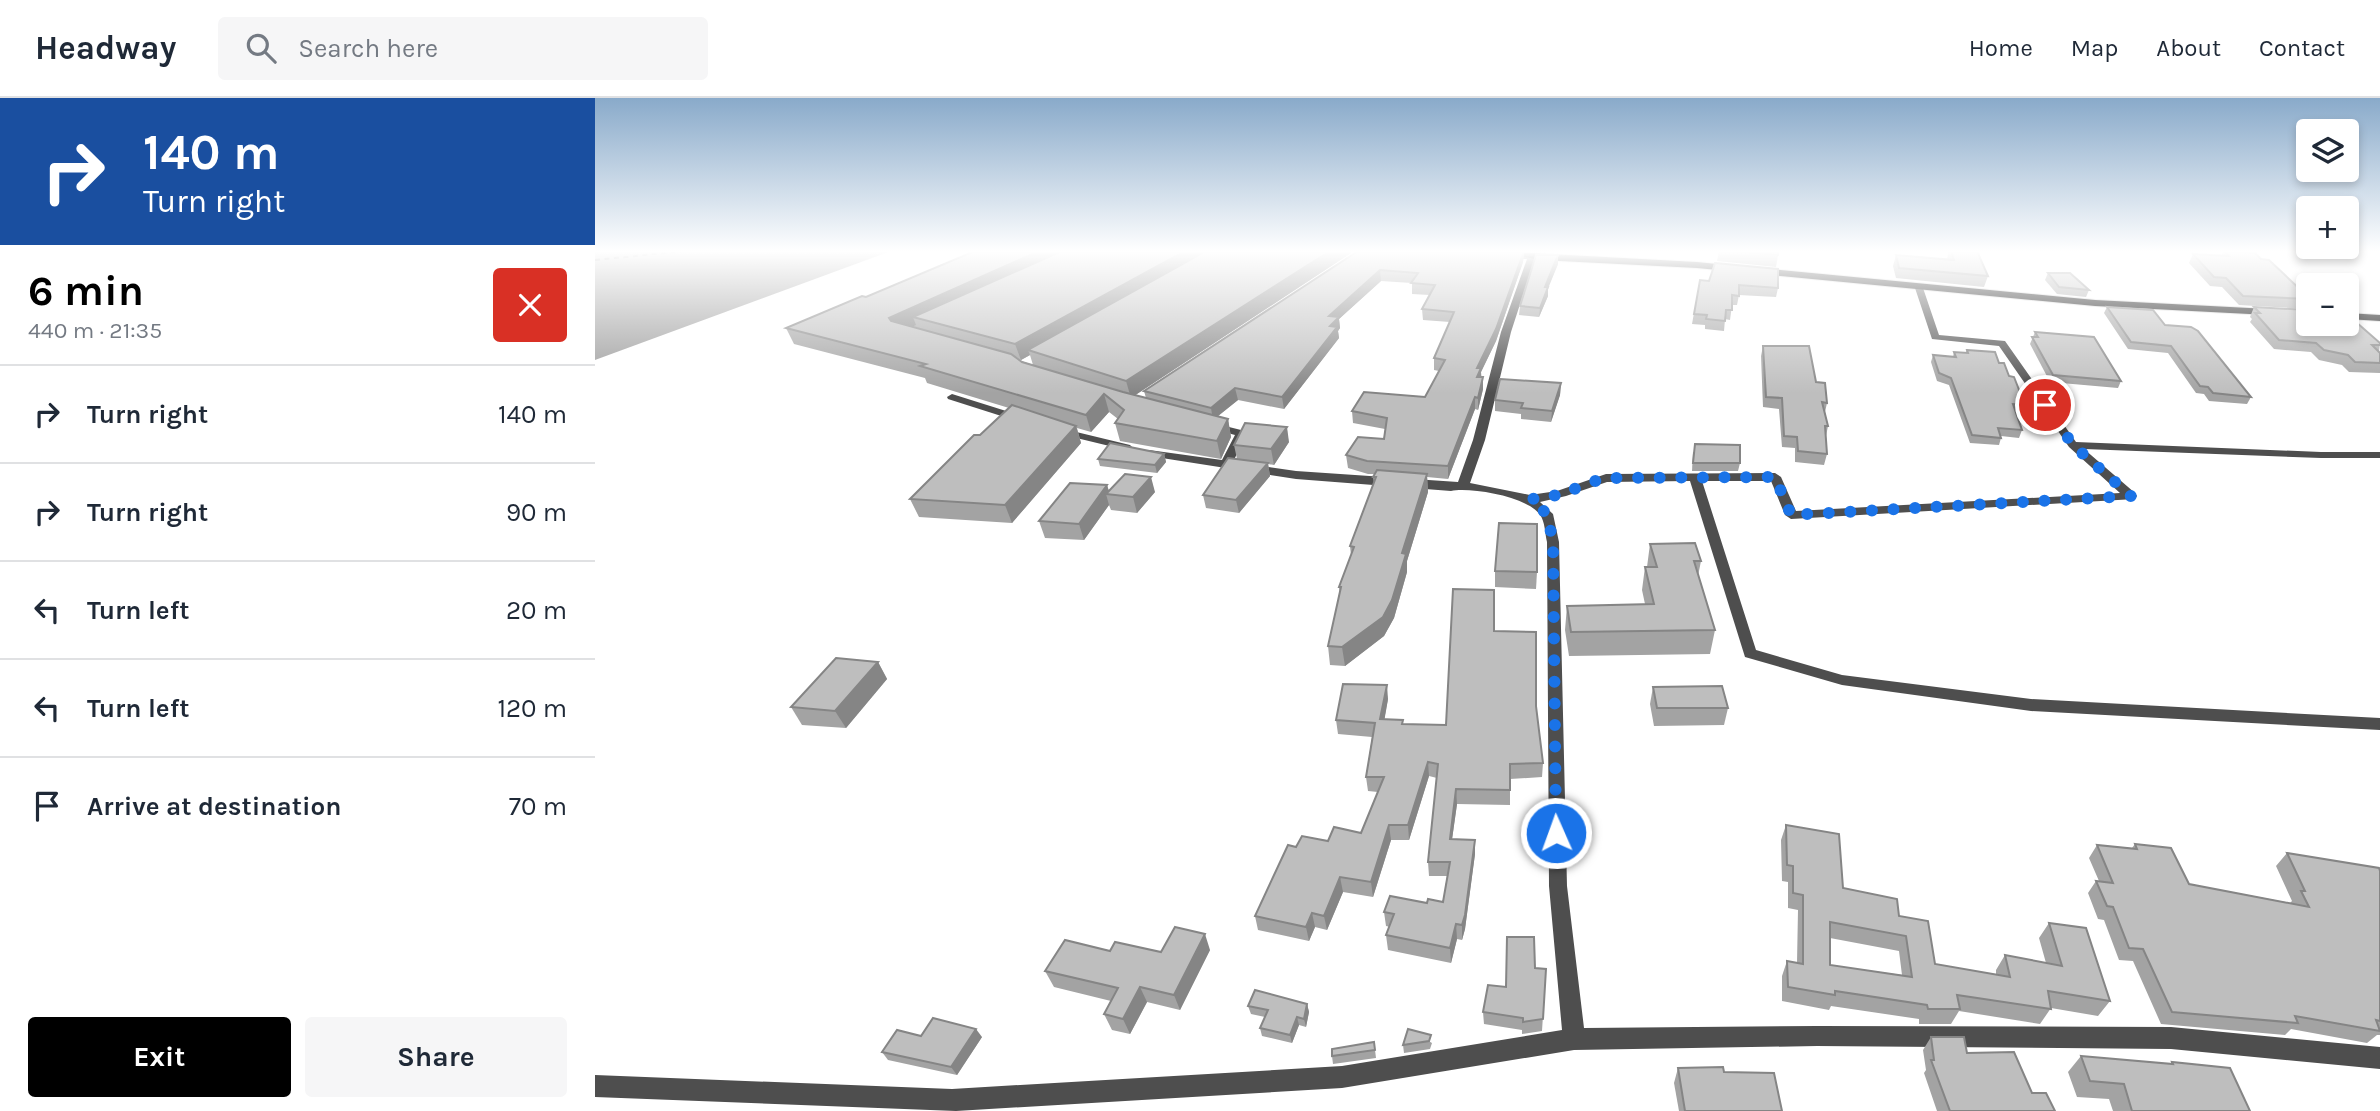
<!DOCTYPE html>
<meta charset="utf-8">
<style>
body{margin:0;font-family:Karla,sans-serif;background:#f6f6f7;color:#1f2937;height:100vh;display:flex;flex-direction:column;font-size:26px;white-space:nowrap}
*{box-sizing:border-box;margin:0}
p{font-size:23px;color:#747a83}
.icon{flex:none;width:38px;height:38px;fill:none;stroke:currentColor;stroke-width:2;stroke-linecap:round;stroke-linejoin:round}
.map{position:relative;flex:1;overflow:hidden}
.drawer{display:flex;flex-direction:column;background:#fff;width:595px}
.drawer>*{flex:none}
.guide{background:#1a4fa0;color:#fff;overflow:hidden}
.tools{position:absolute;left:1701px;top:21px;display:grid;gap:14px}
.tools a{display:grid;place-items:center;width:63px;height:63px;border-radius:7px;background:#fff;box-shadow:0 4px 10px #0003;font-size:35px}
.pin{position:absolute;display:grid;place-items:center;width:60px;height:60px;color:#fff;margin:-30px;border:4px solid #fff;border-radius:50%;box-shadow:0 2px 7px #0007}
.me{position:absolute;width:77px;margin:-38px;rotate:358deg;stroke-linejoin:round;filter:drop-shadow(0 0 5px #0008)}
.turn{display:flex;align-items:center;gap:24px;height:147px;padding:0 28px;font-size:32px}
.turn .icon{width:91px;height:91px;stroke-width:2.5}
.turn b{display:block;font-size:49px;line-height:60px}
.round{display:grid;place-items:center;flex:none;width:74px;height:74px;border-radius:7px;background:#f6f6f7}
.overview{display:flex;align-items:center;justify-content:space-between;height:119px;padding:0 28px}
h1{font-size:42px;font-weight:700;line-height:52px;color:#000}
.cta{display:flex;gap:14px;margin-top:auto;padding:14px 28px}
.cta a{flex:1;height:80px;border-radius:7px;background:#000;color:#fff;font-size:28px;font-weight:700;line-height:80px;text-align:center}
.cta a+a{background:#f6f6f7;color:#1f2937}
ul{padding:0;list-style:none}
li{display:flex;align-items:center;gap:21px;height:98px;padding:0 28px;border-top:2px solid #e0e1e3}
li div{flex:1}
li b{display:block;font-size:26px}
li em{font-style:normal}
header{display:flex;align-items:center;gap:42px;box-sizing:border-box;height:98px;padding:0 35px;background:#fff;border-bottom:2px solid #e0e1e3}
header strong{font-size:33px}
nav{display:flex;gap:38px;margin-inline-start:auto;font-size:24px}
.search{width:490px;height:63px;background:#f6f6f7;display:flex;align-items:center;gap:18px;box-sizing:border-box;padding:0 24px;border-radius:7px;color:#747a83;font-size:26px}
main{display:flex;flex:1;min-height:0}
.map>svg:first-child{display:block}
</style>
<header>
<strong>Headway</strong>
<div class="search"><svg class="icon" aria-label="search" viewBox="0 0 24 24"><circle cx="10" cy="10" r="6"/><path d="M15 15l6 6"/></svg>Search here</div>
<nav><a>Home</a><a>Map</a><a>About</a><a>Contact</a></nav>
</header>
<main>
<section class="drawer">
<div class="guide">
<div class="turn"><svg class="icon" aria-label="right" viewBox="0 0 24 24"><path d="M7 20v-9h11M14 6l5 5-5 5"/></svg><div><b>140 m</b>Turn right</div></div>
</div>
<div class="overview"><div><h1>6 min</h1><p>440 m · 21:35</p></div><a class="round" style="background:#d93025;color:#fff"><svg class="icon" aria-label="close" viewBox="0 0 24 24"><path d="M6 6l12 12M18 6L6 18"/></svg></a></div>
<ul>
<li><svg class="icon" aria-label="right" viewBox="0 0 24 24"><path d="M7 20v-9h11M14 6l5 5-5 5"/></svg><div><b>Turn right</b></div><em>140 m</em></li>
<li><svg class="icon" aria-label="right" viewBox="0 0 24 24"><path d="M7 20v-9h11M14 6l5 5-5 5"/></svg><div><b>Turn right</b></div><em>90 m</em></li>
<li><svg class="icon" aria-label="left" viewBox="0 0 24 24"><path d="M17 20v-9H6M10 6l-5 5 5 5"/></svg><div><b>Turn left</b></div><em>20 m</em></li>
<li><svg class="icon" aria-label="left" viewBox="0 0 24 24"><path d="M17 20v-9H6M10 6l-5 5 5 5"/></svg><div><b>Turn left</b></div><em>120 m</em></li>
<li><svg class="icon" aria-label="arrive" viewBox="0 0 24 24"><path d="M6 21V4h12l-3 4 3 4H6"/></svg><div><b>Arrive at destination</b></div><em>70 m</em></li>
</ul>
<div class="cta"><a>Exit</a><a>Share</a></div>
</section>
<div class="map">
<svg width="1785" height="1013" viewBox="0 0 1785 1013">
<rect width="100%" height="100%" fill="#fff"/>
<polygon fill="#9c9c9c" points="0,153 296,153 0,262"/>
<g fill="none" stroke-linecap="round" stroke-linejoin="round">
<polyline stroke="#3d3d3d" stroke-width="2" stroke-dasharray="5 4.5" stroke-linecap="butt" points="0,162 90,153"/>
<defs>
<g id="primary">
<polygon points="901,153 1102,164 1500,202 1713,213 1713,219 1500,208 1102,170 945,162"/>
<polygon points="1752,215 1785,217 1785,223 1752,221"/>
</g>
</defs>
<use href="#primary" stroke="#dbdbdb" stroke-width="2"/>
<g fill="#4e4e4e" fill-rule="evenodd">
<path d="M910 156 945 157 949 159 939 163 916 234 890 342 875 385 935 397 962 393 1011 376 1180 375 1186 379 1201 413 1525 395 1474 349 1404 248 1337 241 1320 190 1324 187 1328 190 1344 237 1410 243 1481 344 1726 354H1785V360H1726L1489 351 1540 395 1542 398 1540 401 1196 421 1190 417 1176 383H1107L1161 552 1247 577 1436 601 1785 620V632L1436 613 1247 587 1150 559 1095 383 1012 384 971 398 945 404 958 416 964 444 972 788 989 930 1222 928 1576 929 1785 949V971L1576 951 1222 948 979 952 747 990 361 1013 0 999V977L357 991 747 968 967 932 954 788 952 444C950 436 950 423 945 417 934 399 876 389 856 393L701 381 554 358 548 355 554 352 627 362 640 337 614 330 613 328 618 325 650 333 652 335 638 364 701 373 863 384 878 342 906 234 932 161 907 160V156Z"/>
<polygon points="357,296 430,319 431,321 430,323 422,323 353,301 352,299"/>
<polygon points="469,331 535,347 537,349 531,352 465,336 465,332"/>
</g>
<use href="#primary" fill="#000" fill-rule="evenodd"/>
</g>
<g fill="#a3a3a3" fill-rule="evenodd">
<path d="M763 153H929L928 164 901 243 886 274 888 291 883 312 880 311 853 381 832 379 833 394 812 463V474L799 520 789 538 750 568 735 567 733 548 745 496 744 489 756 457 755 448 779 386 778 379 780 376H773L753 370 751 357 789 341 790 331 758 325 757 313 830 299 844 273 839 272V260L855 224 828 222 827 211 835 197 817 196V185L786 183 744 221 745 230 743 233 744 240 689 311 643 302 623 318 633 321 636 339 626 361 525 343 520 325 523 321 514 314 496 334 482 330 486 345 417 425 324 419 315 401 414 310 332 285 330 280 199 246 191 230 271 199 756 155 540 297 551 300 549 293ZM435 257 438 267 424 262H426Z"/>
<polygon points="1124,153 1183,153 1183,157 1181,169 1122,163"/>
<polygon points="1354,153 1382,153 1393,178 1389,189 1301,180 1298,168 1301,157 1352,161"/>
<polygon points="1629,153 1666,161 1710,196 1713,196 1713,211 1644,207 1627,189 1615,188 1594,165 1598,156 1626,158"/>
<polygon points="963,157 963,166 953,189 953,198 944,219 924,217 925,208"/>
<polygon points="1453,175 1494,192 1491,199 1462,196 1450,182"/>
<polygon points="1105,182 1183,190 1181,199 1144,197 1142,207 1137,207 1135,222 1130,221 1129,233 1110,231 1110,227 1097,226"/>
<polygon points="1512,209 1570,227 1656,299 1652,306 1614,303 1609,296 1601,295 1573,255 1533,251 1509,215"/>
<polygon points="1659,209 1785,245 1784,254 1785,255 1785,275 1754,274 1747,267 1724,262 1716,254 1679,251 1655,224 1657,221 1655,219"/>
<polygon points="1440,234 1526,283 1523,290 1455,284 1435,246"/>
<polygon points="1168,248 1221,284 1232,305 1230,314 1233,328 1231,338 1232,356 1229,367 1200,364 1200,350 1187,349 1184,311 1168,309 1166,258"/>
<polygon points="1372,252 1404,265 1414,278 1430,307 1427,314 1421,314 1427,332 1424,340 1406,338 1406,340 1404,347 1375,345 1354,287 1342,283 1336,264 1338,257 1358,259 1359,254 1371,254"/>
<polygon points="966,285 965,297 956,324 926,321 926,316 900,313 900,302"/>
<polygon points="694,344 679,367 673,366 675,378 644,415 611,410 608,397 642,361 639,347"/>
<polygon points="1098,354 1145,365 1143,373 1097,373"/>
<polygon points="569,356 571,364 562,375 505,368 503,361"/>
<polygon points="512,387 514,393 560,394 542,415 516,412 514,407 489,442 450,440 444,423"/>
<polygon points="1055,446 1106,463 1103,478 1120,532 1115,556 974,558 970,532 972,508 1050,506 1047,492 1050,469 1052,469"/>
<polygon points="900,473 942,474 941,491 900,489"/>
<polygon points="899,533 941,608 948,665 947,679 915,681 915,707 862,706 857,741 880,756 870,831 867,842 862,841 856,865 793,852 791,837 795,829 791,828 789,814 832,805 848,804 852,778 834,778 833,764 842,680 834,678 814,742 796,742 778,799 748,794 732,832 720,829 714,843 663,832 660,818 701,749 766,735 783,694 773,693 771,679 777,639 743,636 741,622 793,601 789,622 808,626 851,627"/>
<polygon points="283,564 292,581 251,630 207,627 196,609"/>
<polygon points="1058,589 1133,610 1129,627 1059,628 1055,606"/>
<path d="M1191 727 1248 790 1304 818 1340 866 1401 877V872L1410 857 1451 865 1444 840 1454 825 1515 903 1503 918 1456 910 1445 926 1364 913 1356 926H1324V921L1236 908 1234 912 1187 903V878L1192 863 1202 865 1203 812 1193 810V784L1187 783 1186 742ZM1235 840 1304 853 1307 877 1235 867Z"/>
<polygon points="1540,746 1594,786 1695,805 1697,803 1681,768 1692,755 1785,773 1785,937 1782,937 1772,945 1696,931 1690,937 1566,926 1538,863 1524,862 1509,822 1503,821 1493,795 1501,783 1504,783 1494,760 1502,747 1537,750"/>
<polygon points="615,852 585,912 552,904 535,936 517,932 509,916 516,903 459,889 450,873 515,853 566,854"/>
<polygon points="940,870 951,871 947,933 927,936 927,932 889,926 888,914 911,889"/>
<polygon points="712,906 714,914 711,929 704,927 697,945 667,938 665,930 670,919 656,916 653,908"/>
<polygon points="813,931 837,945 835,951 809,955 808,947"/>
<polygon points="326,938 387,939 362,977 293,962 287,954"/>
<polygon points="1336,939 1372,955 1437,995 1460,1013 1342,1013 1329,975 1331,972 1328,952"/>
<polygon points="779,944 781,960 738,966 737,958"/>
<polygon points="1486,958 1575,966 1577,964 1655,1013 1518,1013 1514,1001 1482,999 1473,974"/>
<polygon points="1083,970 1129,974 1187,1013 1084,1013 1079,985"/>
</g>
<g fill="#858585">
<polygon points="444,153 481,153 318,219 321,227 301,236 294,220"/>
<polygon points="590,153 619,153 433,252 435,257 426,262 420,246"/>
<polygon points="735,153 757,153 756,155 536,300 531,283"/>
<polygon points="929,153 928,164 901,243 886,274 886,282 882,291 882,270"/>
<polygon points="963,157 963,166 950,198 950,189"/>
<polygon points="785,172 786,183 744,221 745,230 743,233 744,240 689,311 687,299 734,218"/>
<polygon points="953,189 953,198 944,219 945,210"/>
<polygon points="888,279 888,291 883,312 883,300"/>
<polygon points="966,285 965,297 956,324 957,313"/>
<polygon points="640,290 643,302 618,322 616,310"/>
<polygon points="509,296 514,314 496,334 491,317"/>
<polygon points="880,299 880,311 853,381 853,368"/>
<polygon points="633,321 636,339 626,361 622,343"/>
<polygon points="481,328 486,345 417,425 410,407"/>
<polygon points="692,329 694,344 679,367 676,351"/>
<polygon points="569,356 571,364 562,375 560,367"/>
<polygon points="673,365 675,378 644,415 641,402"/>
<polygon points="832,376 833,394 812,463 812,474 799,520 789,538 750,568 747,549 807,455"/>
<polygon points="556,379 560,394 542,415 538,399"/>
<polygon points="512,387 515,397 511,396 514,407 489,442 484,426"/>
<polygon points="283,564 292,581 251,630 240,613"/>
<polygon points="792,587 793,601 787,636 785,621"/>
<polygon points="833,664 834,678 814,742 813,727"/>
<polygon points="861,691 862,706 855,756 855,741"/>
<polygon points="794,727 796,742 778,799 776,784"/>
<polygon points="880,742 880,756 870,831 867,842 867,827"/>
<polygon points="745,779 748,794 732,832 729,818"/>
<polygon points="717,815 720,829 714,843 711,829"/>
<polygon points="861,826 862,841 856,865 855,850"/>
<polygon points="610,836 615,852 585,912 579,897"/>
<polygon points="545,889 552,904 535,936 528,921"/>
<polygon points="712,906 714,914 711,929 709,921"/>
<polygon points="702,919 704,927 697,945 695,937"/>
<polygon points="381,931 387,939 362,977 356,969"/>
</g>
<g fill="#bebebe" stroke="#858585" stroke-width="2" fill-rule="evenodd">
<polygon points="380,153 444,153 294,220 296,223 416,256 427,264 528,294 633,321 622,343 520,325 529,312 509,296 491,317 325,268 331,266 191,230 267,198 271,199"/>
<polygon points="467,153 590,153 420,246 318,219"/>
<polygon points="611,153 735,153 531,283 433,252"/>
<polygon points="763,153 929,153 901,231 882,270 886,270 882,279 888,279 883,300 880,299 853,368 772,363 751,357 763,339 789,341 792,320 757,313 769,294 830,299 850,262 839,260 859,214 827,211 840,187 816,185 823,175 785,172 734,218 744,219 735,228 742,229 687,299 640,290 616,310 549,293"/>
<polygon points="1142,153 1183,153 1183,157"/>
<polygon points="1356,153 1382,153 1393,178 1304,170 1301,157 1359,162"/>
<polygon points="1629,153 1660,155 1666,161 1674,162 1710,196 1713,196 1713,201 1648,198 1631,180 1619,179 1598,156 1634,158"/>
<polygon points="941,157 963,157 950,189 953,189 945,210 925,208"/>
<polygon points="1120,165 1183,171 1183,190 1144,187 1144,198 1137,197 1137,212 1131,212 1130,223 1111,221 1112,217 1099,216 1105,182 1114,183"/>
<polygon points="1453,175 1475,175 1494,192 1464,189"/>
<polygon points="1512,209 1558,212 1570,227 1596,229 1603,233 1656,299 1618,295 1613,289 1605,288 1576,248 1536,244"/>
<polygon points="1659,209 1713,212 1713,226 1752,226 1752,217 1753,217 1785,245 1785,247 1777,247 1785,255 1785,265 1760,264 1753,257 1729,252 1721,245 1684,242 1660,215 1665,215"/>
<polygon points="1440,234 1499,239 1526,283 1458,277 1437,239 1443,239"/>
<polygon points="1168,248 1214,248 1221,284 1230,285 1232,305 1227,304 1233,328 1230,328 1232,356 1203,353 1202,339 1189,338 1187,300 1171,299"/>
<polygon points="1372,252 1400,254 1404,265 1409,265 1414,278 1419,279 1430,307 1418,306 1427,332 1403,330 1406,340 1377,337 1356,280 1344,275 1338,257 1361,259 1359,254 1373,255"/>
<polygon points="905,281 966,285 957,313 926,310 928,305 900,302"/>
<polygon points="417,307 481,328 410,407 315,401 379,337 385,337"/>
<polygon points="650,325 692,329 676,351 639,347"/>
<polygon points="515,345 569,356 560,367 503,361"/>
<polygon points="1100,346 1145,347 1145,365 1098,365"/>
<polygon points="633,360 673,365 641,402 608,397"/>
<polygon points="782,372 832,376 807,455 811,456 797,502 788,519 747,549 733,548 746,489 744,489 759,449 755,448 781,379 778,379"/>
<polygon points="530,376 556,379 538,399 511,396"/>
<polygon points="475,385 512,387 484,426 444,423"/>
<polygon points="904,425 942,426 942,474 900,473"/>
<polygon points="1100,445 1106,463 1099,463 1120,532 976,534 972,508 1059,506 1050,469 1062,469 1055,446"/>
<polygon points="858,491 899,492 899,533 941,534 941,608 948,665 915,666 915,692 861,691 855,741 880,742 870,817 867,827 861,826 855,850 791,837 799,816 789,814 795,798 832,805 833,801 848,804 855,764 833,764 843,666 833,664 813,727 794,727 776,784 745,779 729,818 717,815 711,829 660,818 693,747 701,749 707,738 733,743 739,729 766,735 789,679 771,679 780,625 741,622 748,586 792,587 785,621 808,622 807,626 851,627"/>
<polygon points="241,560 283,564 240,613 196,609"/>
<polygon points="1127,588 1133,610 1062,610 1058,589"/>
<path d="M1191 727 1244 736 1248 790 1302 801 1304 818 1333 823 1340 866 1415 879 1410 857 1467 868 1454 825 1491 830 1515 903 1453 893 1456 911 1362 897 1365 911H1333L1332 907 1240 893V897L1193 889 1192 863 1208 866V797L1198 795V768L1192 767ZM1235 824 1311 838 1317 879 1235 867Z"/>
<polygon points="1540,746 1576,750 1594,786 1714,809 1706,793 1710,793 1692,755 1784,770 1785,773 1785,923 1781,922 1785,933 1700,918 1703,925 1577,914 1548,851 1534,850 1518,809 1512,808 1501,783 1518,785 1502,747 1542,751"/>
<polygon points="580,829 610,836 579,897 545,889 528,921 509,916 523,890 450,873 470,842 515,853 520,844 566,854"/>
<polygon points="912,839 939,839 940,870 951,871 948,921 928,924 928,920 888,914 893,887 911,889"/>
<polygon points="660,892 712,906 709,921 702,919 695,937 665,930 673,912 653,908"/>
<polygon points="338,920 381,931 356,969 287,954 302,932 326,938"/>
<polygon points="813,931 836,937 834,943 808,947"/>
<polygon points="1336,939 1369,939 1372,955 1419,954 1437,995 1451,995 1460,1013 1355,1013 1336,962 1339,962"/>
<polygon points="779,944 780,952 737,958 737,951"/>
<polygon points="1486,958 1578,966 1577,964 1635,970 1655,1013 1537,1013 1529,986 1495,983"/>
<polygon points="1128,969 1129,974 1179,975 1187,1013 1090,1013 1083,970"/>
</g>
<linearGradient id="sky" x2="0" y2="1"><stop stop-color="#89aaca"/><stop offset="0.52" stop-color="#fff"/><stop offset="1" stop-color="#fff" stop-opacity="0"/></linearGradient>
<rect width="1785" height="295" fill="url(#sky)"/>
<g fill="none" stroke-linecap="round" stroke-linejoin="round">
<path stroke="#1a73e8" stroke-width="12" stroke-dasharray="0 21.6" d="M961 735 958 444 952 416 935 401C970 399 980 388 1011 380L1180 379 1196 417 1536 398 1478 347 1450 307"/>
</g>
</svg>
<div class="tools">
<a><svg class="icon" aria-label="layers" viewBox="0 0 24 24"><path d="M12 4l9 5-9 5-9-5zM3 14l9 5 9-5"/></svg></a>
<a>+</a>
<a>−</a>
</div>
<div class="pin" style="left:1450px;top:307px;background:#d93025"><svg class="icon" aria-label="arrive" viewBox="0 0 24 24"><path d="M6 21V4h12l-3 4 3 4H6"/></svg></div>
<svg class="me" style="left:961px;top:735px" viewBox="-20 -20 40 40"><circle r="17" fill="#1a73e8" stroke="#fff" stroke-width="3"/><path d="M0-11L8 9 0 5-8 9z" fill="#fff"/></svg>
</div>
</main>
